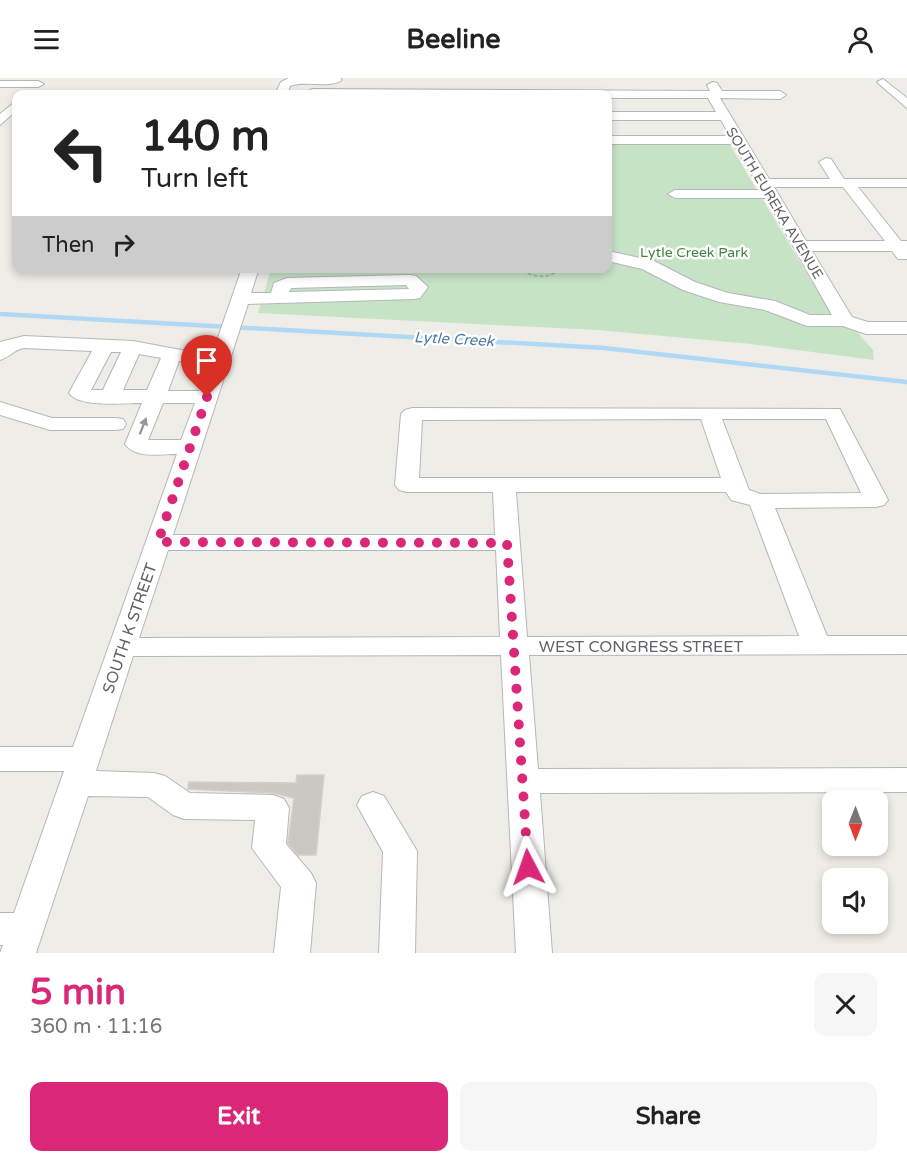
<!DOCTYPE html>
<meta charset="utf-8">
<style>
body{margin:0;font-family:"Varela Round",sans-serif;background:#f6f6f6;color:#222;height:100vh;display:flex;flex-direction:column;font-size:22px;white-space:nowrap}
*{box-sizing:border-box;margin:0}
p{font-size:20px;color:#767676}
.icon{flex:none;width:33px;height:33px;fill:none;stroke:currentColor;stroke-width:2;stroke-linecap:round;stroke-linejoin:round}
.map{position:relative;height:875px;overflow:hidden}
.side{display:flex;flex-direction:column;background:#fff;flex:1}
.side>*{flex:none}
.guide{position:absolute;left:12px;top:12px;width:600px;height:183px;border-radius:12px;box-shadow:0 3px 9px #0003;background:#fff;color:#222;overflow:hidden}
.needle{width:39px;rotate:180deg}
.fabs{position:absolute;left:822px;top:712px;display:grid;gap:12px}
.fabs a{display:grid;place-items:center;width:66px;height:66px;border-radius:12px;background:#fff;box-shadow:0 3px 9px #0003;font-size:30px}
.pin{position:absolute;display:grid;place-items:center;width:51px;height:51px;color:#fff;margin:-62px -26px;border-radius:50% 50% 50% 0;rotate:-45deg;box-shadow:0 0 6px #0007}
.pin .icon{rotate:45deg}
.me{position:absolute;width:66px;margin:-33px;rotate:356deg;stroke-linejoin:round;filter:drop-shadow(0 0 4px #0008)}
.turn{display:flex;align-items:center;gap:21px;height:126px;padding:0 30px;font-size:27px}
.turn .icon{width:78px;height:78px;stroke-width:2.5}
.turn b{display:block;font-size:42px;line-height:51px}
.then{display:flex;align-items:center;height:57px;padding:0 30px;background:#0003;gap:12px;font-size:22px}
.round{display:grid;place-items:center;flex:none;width:63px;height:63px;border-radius:12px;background:#f6f6f6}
.head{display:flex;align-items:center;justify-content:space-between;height:102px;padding:0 30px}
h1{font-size:36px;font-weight:700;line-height:45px;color:#db2777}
.button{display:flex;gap:12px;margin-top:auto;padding:12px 30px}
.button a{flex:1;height:69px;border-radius:12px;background:#db2777;color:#fff;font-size:24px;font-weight:700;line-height:69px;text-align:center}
.button a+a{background:#f6f6f6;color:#222}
header{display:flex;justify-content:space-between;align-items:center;height:78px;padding:0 30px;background:#fff;font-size:27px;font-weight:700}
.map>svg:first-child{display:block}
</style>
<header><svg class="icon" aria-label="menu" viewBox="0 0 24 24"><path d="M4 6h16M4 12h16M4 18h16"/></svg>Beeline<svg class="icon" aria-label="person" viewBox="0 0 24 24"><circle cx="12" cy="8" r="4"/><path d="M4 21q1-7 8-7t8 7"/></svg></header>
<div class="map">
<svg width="907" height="875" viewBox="0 0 907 875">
<rect width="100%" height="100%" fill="#efede7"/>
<polygon fill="#c7e3c6" points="608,65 722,65 730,67 829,232 859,256 873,272 874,282 751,266 597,252 258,235 271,191 608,190"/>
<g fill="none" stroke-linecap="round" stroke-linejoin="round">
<polyline stroke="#b0d9f6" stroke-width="4" points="0,236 8,236"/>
<polyline stroke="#b0d9f6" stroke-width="4.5" points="0,236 604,270 907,304"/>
</g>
<polygon fill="#cac8c3" stroke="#d3cfc6" stroke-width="1.5" points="297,697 324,697 316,777 298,777 288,765 294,720 273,715 188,711 189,704 296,705"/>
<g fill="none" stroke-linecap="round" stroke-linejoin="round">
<defs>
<g id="minor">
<path d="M289 0H340L342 2C329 11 306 2 290 8L287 16H275L281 4Z"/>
<polygon points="883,1 907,20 907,30 879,6 877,4"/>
<polygon points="0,3 38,3 44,6 38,9 0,9"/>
<path d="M713 4 717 5 722 13H780L786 17 780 21 720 20 769 101H830L819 84 826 80 831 81 844 101H907V109H858L901 163H907V181H898L892 173H812L852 239 868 244H907V256H866L843 248H807L765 232 719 224 683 212 642 191 608 183V173L654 183 695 204 728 215 775 223 810 237H832L766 120H675L668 116 675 112H761L734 66H608V58H730L721 42H608V34H716L708 20H608V16L306 15 312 11 710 13 707 7ZM774 109H843L885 163H806Z"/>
<polygon points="16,23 16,33 0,47 0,36"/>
<path d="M242 190H259L251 215H271L274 205 287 200 410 197 416 198 428 209 420 220 414 221 248 226 173 457H495L493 414H407L399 412 395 407 401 336 405 332 412 330 840 331 888 422 884 427 876 429 775 430 827 558H907V576L529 577 538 691 907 690V714L540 715 552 875H516L501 577 133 578 96 693 154 695 165 698 190 715 273 717 284 721 289 730 286 766 311 795 316 805 310 875H274L281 809 252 770 255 742 184 741 173 737 148 719 88 718 36 875H0L3 867H0V835H14L64 693H0V669H73L177 376C161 376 135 381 125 366L142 325C124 325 79 330 69 315L92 273 24 270C13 272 10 279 0 282V264L24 258 133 263 192 274H213ZM406 207 409 211 289 214 291 210ZM111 274H121L103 312H91ZM139 276 161 280 147 312H123ZM179 283 209 286 199 313H168ZM163 325H195L181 362H148ZM701 341 721 400H419L422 342ZM722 341H826L861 415 761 416 749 412ZM516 414H726L731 422 750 427 799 558 527 559ZM168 472H496L500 559 139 560Z"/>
<polygon points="0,324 52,340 115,340 123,341 126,346 123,351 115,352 50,352 0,337"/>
<polygon points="373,714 384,718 417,773 415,875 379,875 383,774 357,727 362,718"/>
</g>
</defs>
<use href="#minor" stroke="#b4b7ba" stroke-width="2"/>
<path stroke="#a0c4aa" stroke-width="2" stroke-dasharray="4 2" stroke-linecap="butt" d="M517 190C532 199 548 203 561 190"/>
<use href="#minor" fill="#fff" fill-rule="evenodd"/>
</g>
<defs><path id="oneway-solid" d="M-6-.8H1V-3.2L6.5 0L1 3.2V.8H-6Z" transform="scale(1.5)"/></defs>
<use fill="#96999b" href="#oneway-solid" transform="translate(143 348) rotate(-69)"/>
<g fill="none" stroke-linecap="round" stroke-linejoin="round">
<polyline stroke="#db2777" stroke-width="10" stroke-dasharray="0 18" points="207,319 158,464 507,465 528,789"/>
</g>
<g text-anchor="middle" stroke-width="5" stroke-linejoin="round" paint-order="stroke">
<g font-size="14" fill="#5e6265" stroke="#fff">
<text transform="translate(775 125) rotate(59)" y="5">SOUTH EUREKA AVENUE</text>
</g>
<g font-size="14" fill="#408342" stroke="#fff">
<text x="694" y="179">Lytle Creek Park</text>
</g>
<g font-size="15" font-style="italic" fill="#4d7aa7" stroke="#fff">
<text transform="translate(454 261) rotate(3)" y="5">Lytle Creek</text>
</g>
<g font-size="16" fill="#5e6265" stroke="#fff">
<text transform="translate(129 550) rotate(-71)" y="6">SOUTH K STREET</text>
<text x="641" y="574">WEST CONGRESS STREET</text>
</g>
</g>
</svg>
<div class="fabs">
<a><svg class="needle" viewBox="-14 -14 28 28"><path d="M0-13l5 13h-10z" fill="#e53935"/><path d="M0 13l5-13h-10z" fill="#767676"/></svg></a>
<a><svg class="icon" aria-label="sound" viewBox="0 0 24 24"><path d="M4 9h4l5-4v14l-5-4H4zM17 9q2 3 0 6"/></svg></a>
</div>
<div class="pin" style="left:207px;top:319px;background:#d93025"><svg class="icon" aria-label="arrive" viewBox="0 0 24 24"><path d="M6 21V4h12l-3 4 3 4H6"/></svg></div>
<svg class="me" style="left:528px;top:789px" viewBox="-20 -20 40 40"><path d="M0-17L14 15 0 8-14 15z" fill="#db2777" stroke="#fff" stroke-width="4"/></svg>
<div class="guide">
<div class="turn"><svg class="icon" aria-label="left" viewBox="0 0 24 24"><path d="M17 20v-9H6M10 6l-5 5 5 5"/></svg><div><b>140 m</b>Turn left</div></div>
<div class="then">Then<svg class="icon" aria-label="right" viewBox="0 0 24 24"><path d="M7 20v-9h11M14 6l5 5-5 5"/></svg></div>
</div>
</div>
<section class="side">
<div class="head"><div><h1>5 min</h1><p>360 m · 11:16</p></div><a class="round"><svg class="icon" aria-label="close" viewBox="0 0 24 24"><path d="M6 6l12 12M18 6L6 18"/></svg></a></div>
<div class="button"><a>Exit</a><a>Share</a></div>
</section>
